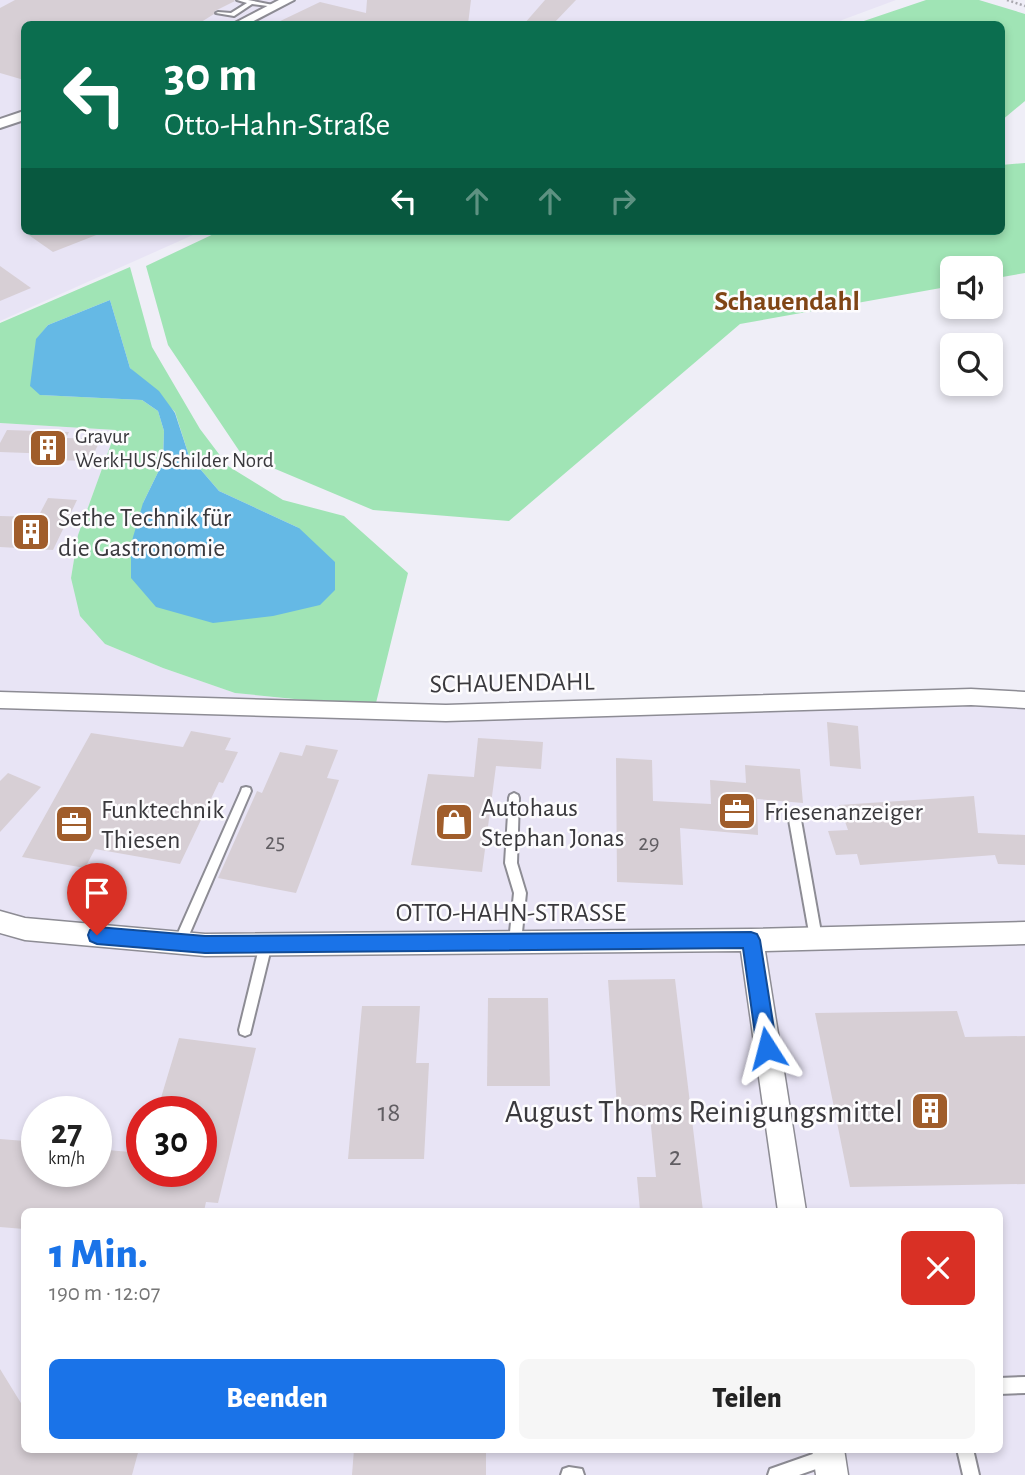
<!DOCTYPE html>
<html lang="de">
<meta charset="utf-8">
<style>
body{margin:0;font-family:"Alegreya Sans",sans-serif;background:#f6f6f6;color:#222;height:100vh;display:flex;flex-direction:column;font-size:26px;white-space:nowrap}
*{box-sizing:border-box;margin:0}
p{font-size:23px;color:#767676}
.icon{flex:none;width:38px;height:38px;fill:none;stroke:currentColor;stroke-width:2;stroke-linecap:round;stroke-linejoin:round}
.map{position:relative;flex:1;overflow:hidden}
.side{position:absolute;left:21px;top:1208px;width:982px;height:245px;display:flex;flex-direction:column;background:#fff;border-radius:10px;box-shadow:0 4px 10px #0003}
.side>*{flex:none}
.banner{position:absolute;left:21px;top:21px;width:984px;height:214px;border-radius:10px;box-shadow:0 4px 10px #0003;background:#0b6e4f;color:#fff;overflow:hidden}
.controls{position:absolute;left:940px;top:256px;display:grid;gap:14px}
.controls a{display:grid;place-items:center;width:63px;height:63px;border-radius:10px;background:#fff;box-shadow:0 4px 10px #0003;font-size:35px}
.speed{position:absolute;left:21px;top:1096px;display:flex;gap:14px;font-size:35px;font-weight:700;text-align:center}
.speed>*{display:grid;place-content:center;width:91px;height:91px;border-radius:50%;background:#fff;box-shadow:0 4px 10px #0003;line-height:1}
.speed small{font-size:18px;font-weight:400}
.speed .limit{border:10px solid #d22;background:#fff;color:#111}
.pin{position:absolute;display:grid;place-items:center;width:60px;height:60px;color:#fff;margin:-72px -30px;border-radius:50% 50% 50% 0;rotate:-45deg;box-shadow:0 0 7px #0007}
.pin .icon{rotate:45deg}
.me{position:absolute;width:77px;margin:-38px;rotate:351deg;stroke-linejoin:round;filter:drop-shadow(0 0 5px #0008)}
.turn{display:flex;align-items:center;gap:24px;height:147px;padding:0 28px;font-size:32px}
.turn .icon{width:91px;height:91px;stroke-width:2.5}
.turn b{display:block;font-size:49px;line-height:60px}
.lanes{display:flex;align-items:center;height:66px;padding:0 28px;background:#0003;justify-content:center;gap:35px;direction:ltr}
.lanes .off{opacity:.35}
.round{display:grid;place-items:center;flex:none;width:74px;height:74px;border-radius:10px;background:#f6f6f6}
.overview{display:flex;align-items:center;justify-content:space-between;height:119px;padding:0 28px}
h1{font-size:42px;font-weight:800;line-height:52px;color:#1a73e8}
.primary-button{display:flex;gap:14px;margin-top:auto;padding:14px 28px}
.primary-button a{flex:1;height:80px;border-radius:10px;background:#1a73e8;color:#fff;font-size:28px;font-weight:800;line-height:80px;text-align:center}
.primary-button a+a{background:#f6f6f6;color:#222}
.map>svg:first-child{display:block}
</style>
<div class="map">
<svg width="1025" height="1475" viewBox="0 0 1025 1475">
<rect width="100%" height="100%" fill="#efeef7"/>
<g fill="#e8e4f5" fill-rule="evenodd">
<polygon points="0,0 896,0 834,23 836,24 24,24 24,231 202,231 0,321"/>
<path d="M0 423 116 430 78 535 71 578 105 644 163 668 235 693 374 707 447 708 885 691 911 706 1025 707V1475H0ZM37 1111H96V1171H37ZM142 1111H201V1171H142ZM24 1211H999V1449H24Z"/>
</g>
<g fill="#a0e4b5" fill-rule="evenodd">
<polygon points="926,0 979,0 1025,14 1025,101 1001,121 1001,24 855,24"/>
<polygon points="1025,163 1025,273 991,279 990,268 952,268 952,286 740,324 509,521 373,510 242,455 168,345 146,266 220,231 1001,231 1001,165"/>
<path d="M130 267 152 347 200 429 228 466 283 500 344 516 408 573 375 707 235 693 163 668 105 644 80 616 71 578 78 535 116 430 0 423V323ZM110 300 130 368 175 412 189 456 219 491 299 528 143 503 163 462 164 431 158 411 142 400 41 395 36 340 48 325Z"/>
</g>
<polygon fill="#65b9e5" points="110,300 130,368 159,391 175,413 189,456 219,491 299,528 335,562 335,590 320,605 273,616 213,623 156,607 131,578 131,544 143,503 163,462 164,431 158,411 142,400 40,395 30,386 36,339 48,325"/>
<g fill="#d7cfd5">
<polygon points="15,0 234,0 235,1 215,11 214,14 198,24 24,24 24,80 0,73 0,8"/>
<polygon points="367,0 471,0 468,24 274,24 320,2 366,13"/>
<polygon points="545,0 576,0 553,24 524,24"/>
<polygon points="23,231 103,231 104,232 53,252"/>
<polygon points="0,266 31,288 0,301"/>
<polygon points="7,430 69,432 66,438 101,439 90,461 51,460 54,454 0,452 0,443"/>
<polygon points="48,498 77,500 53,550 0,547 0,516 38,517"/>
<polygon points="827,722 858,726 861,769 830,766"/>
<polygon points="191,731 231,738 225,750 238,752 223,783 219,782 180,864 95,849 85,868 22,857 91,733 183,747"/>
<polygon points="478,738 543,742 541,769 496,766 482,872 411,865 428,774 474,777"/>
<polygon points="306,745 338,750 327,778 339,780 296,893 218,878 257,791 262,793 280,752 302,756"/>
<polygon points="616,758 652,760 653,801 711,804 710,780 746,783 745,765 800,769 803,803 757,799 758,835 680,828 683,885 617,882"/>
<polygon points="8,773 41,787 0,832 0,781"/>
<polygon points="974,796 978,833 1025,835 1025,865 998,864 995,855 860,865 857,854 836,855 828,831 848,830 839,805"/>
<polygon points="675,979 703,1211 640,1211 637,1177 656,1177 649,1106 617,1106 608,980"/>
<polygon points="488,998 548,998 550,1086 487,1086"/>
<polygon points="362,1006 420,1006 416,1063 429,1063 424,1159 348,1159"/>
<polygon points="957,1011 965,1037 1025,1036 1025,1184 850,1187 815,1013"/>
<polygon points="179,1038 256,1048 218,1203 206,1202 204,1211 24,1211 24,1229 0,1227 0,1139 37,1142 37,1171 96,1171 96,1149 142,1153 142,1171 201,1171 201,1111 157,1111"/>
<polygon points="0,1369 24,1408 24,1449 139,1449 132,1475 0,1475"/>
<polygon points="354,1449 486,1449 486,1475 352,1475"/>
</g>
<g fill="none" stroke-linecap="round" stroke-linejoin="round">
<defs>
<g id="service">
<polygon points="237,0 248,0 278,6 276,7 252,4 234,16 216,13 218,12 231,13 247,3"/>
<polygon points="246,787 250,788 251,791 186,942 184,946 180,947 176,946 174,942 241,791 242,788"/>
<polygon points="514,793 518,795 519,798 517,863 526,893 521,942 519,946 515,947 511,946 509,942 514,893 505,863 509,798 510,795"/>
<polygon points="795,815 799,817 801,820 822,938 820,942 816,943 812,942 810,938 789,820 791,817"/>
<polygon points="266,938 270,940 272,944 251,1030 250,1034 245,1036 240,1034 239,1030 260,944 262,940"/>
<polygon points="1025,1377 1025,1393 999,1394 999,1378"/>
<polygon points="827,1449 833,1451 835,1457 833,1463 799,1475 768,1475 770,1469"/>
<polygon points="957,1449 973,1449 979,1475 963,1475"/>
<polygon points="569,1467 582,1469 584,1475 561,1475 563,1469"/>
</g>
<g id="minor">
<polygon points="971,689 1025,692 1025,708 971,705 446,721 0,708 0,692 446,705"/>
<polygon points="0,911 25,918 205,934 751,929 1025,922 1025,944 765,951 806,1211 778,1211 741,951 205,956 25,940 0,933"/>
<polygon points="812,1449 844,1449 848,1475 816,1475"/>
</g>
<g id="tertiary">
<polygon points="279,0 294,0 248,24 233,24"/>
<polygon points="24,111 24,120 0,128 0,119"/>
</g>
</defs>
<use href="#service" stroke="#8d8c94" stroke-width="4"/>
<use href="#minor" stroke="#8d8c94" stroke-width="3"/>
<use href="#tertiary" stroke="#8d8c94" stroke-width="4"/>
<polyline stroke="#a9a8af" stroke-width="2.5" stroke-dasharray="2 2.5" stroke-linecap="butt" points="1007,0 1025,6"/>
<use href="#service" fill="#fff" fill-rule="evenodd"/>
<use href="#minor" fill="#fff" fill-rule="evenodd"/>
<use href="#tertiary" fill="#fff" fill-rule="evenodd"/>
</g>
<polygon fill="#1a73e8" stroke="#114b97" stroke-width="2" points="97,927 205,936 751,932 757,934 760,940 777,1048 774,1055 767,1058 760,1055 757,1048 743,948 205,953 97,944 90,941 88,935 90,930"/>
<defs>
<symbol id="building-square" viewBox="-11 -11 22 22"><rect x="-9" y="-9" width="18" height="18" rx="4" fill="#a05d2b" stroke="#fdfcfe"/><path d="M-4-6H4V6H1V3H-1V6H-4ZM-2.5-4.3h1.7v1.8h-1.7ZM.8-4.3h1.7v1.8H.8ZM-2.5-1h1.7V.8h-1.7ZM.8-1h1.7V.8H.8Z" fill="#fff"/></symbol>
<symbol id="office-square" viewBox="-11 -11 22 22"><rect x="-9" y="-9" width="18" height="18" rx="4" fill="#a05d2b" stroke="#fdfcfe"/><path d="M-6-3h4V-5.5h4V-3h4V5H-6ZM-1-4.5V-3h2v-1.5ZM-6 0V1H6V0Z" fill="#fff"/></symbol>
<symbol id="shop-square" viewBox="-11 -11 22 22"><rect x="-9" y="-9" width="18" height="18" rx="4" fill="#a05d2b" stroke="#fdfcfe"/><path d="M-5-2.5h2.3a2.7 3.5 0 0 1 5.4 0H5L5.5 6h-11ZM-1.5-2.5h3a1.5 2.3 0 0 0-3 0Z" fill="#fff"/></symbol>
</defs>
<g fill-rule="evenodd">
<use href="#building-square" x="26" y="426" width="44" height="44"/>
<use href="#building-square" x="9" y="510" width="44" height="44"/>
<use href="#office-square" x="715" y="789" width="44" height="44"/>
<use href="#shop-square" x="432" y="800" width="44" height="44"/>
<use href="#office-square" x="52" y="802" width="44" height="44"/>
<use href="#building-square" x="908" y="1089" width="44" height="44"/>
</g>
<g text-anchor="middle" stroke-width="5" stroke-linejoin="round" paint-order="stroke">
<g font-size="21" fill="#3a393d" stroke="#fdfcfe" text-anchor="start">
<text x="75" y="443">Gravur<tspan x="75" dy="24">WerkHUS/Schilder Nord</tspan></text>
</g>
<g font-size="23" fill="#615e63">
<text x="275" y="849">25</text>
<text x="649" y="850">29</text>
</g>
<g font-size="26" fill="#3a393d" stroke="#fdfcfe" text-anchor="start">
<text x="58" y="526">Sethe Technik für<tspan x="58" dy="30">die Gastronomie</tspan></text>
<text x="481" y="816">Autohaus<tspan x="481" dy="30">Stephan Jonas</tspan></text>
<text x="101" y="818">Funktechnik<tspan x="101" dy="30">Thiesen</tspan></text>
<text x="764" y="820">Friesenanzeiger</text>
</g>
<g font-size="26" fill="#3a393d" stroke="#fdfcfe">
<text transform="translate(512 682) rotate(-1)" y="9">SCHAUENDAHL</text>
<text x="511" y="921">OTTO-HAHN-STRASSE</text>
</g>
<g font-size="28" font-weight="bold" fill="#804515" stroke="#fdfcfe">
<text x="787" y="310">Schauendahl</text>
</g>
<g font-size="28" fill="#615e63">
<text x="389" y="1121">18</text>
<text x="675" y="1165">2</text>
</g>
<g font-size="32" fill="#3a393d" stroke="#fdfcfe" text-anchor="end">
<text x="903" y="1122">August Thoms Reinigungsmittel</text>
</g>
</g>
</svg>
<div class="controls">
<a><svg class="icon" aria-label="sound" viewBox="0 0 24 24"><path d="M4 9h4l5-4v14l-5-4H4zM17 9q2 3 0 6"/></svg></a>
<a><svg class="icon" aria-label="search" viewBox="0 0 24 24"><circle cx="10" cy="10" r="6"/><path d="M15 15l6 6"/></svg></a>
</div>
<div class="speed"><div>27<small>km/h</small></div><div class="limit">30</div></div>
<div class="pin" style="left:97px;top:935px;background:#d93025"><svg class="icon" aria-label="arrive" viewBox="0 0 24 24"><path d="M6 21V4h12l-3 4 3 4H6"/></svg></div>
<svg class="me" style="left:767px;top:1048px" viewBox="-20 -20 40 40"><path d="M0-17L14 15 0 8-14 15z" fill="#1a73e8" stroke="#fff" stroke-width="4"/></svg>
<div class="banner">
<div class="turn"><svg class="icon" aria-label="left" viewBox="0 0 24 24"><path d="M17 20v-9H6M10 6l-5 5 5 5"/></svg><div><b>30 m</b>Otto-Hahn-Straße</div></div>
<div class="lanes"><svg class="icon" aria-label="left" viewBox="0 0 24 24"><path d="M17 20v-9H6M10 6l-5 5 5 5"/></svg><svg class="icon off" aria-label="ahead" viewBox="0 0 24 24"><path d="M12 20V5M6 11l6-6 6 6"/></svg><svg class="icon off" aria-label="ahead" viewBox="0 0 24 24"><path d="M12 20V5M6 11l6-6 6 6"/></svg><svg class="icon off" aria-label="right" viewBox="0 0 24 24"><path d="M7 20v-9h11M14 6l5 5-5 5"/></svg></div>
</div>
<section class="side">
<div class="overview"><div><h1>1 Min.</h1><p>190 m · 12:07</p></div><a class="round" style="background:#d93025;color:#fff"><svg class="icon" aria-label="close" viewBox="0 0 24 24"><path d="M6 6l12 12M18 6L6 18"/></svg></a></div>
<div class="primary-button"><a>Beenden</a><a>Teilen</a></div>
</section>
</div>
